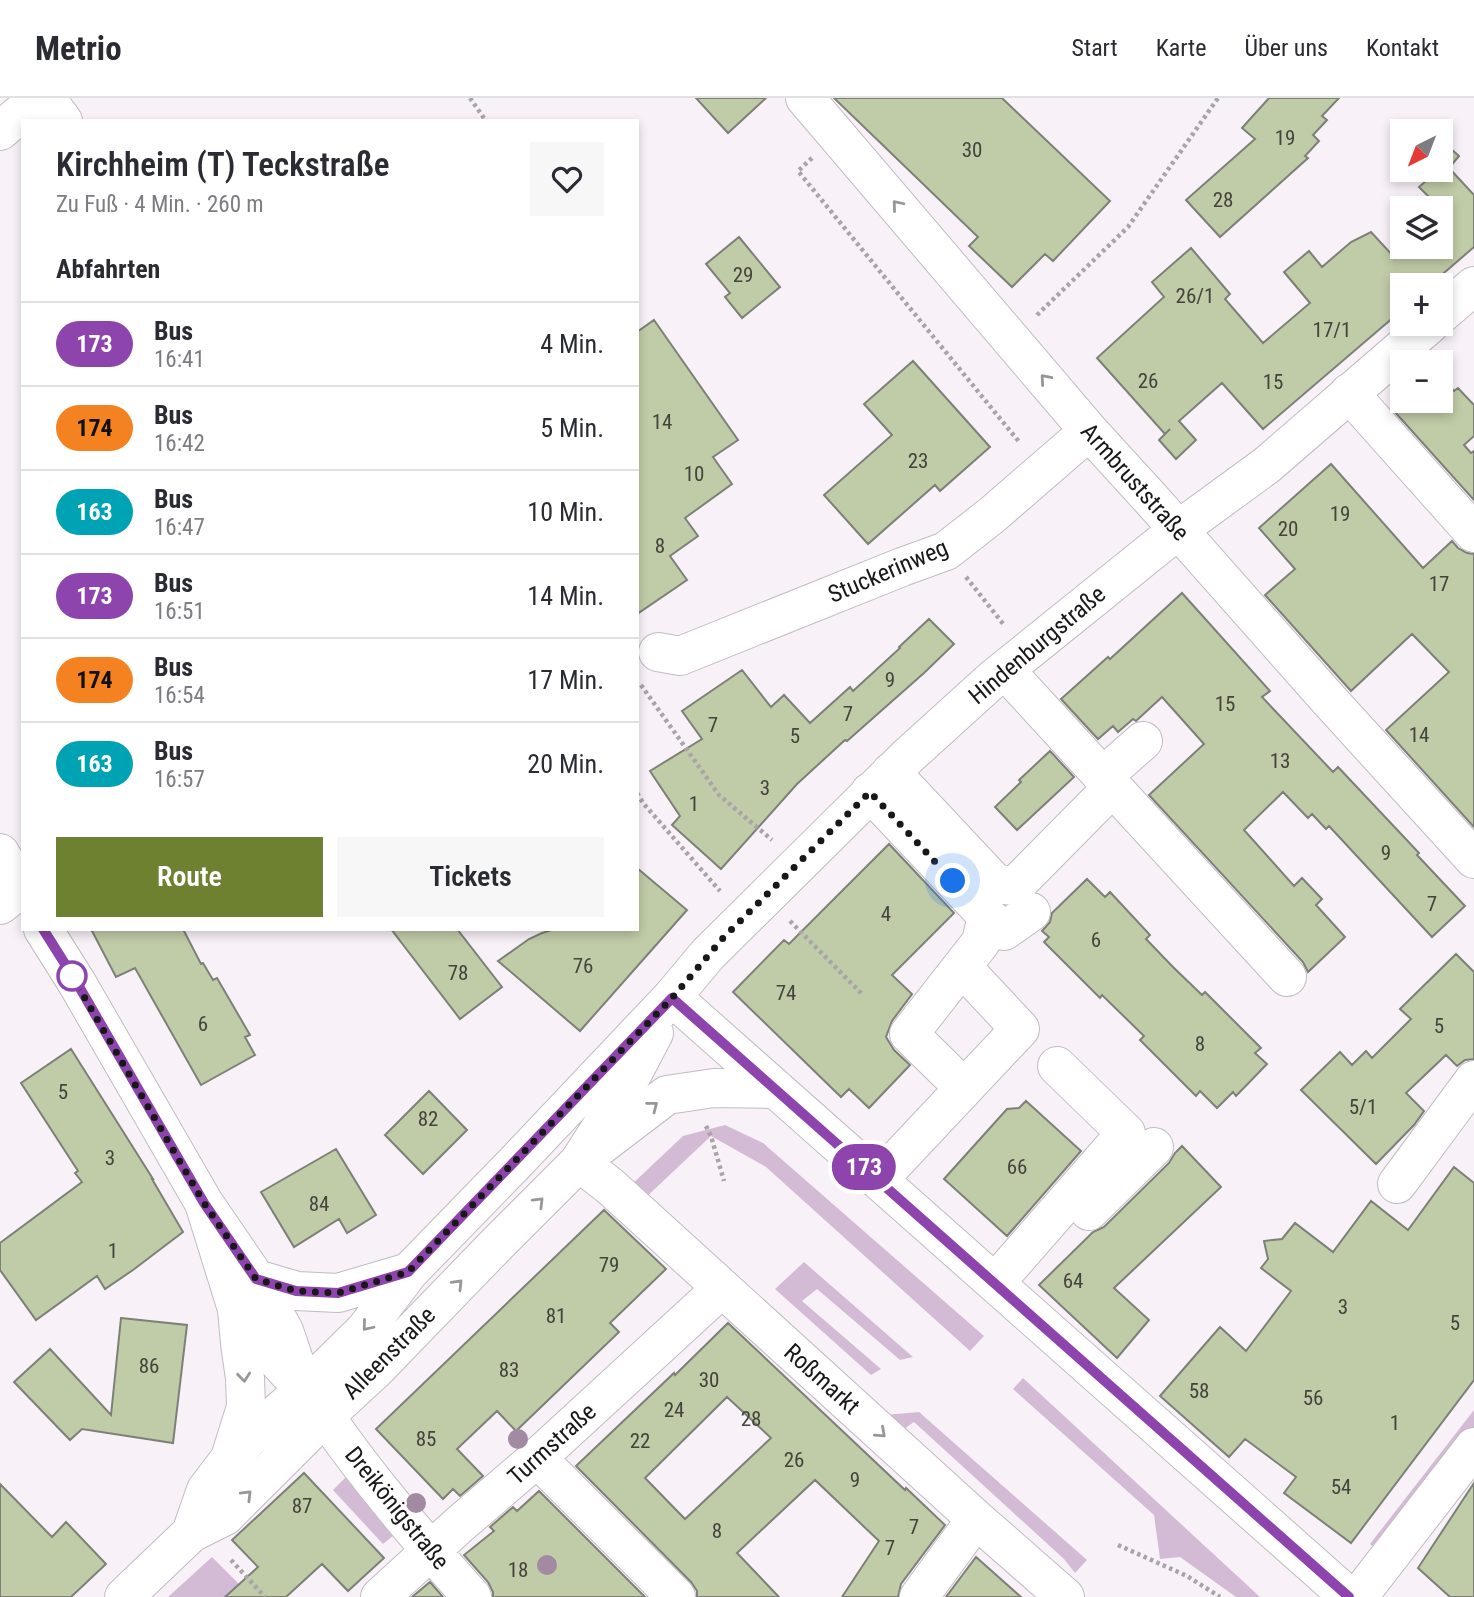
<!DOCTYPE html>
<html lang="de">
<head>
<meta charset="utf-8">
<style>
  body { margin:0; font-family:"Roboto Condensed",sans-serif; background:#f7f7f7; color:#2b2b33; height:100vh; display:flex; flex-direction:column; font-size:26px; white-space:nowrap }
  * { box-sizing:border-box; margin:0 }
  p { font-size:23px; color:#7c7c81 }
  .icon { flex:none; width:38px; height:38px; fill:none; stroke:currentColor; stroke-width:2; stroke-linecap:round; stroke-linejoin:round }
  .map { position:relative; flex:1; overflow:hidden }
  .drawer { position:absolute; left:21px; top:21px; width:618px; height:812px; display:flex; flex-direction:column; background:#fff; border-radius:0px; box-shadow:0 4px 10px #0003 }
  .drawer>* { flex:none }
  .badge { padding:0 14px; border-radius:23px; font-size:24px; line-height:46px }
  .needle { width:46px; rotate:222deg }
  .fabs { position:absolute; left:1390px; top:21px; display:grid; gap:14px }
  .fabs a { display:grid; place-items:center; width:63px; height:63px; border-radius:0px; background:#fff; box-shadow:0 4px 10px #0003; font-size:35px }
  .you { position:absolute; width:35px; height:35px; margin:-18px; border:5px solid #fff; border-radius:50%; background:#1a73e8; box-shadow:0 0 0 10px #1a73e833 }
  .map>.badge { position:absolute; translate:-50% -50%; box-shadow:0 0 0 4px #fff }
  h2 { padding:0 35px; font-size:26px; line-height:63px }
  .round { display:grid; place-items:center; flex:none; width:74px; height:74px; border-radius:0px; background:#f7f7f7 }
  .summary { display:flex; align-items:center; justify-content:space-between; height:119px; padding:0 35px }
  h1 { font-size:33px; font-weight:600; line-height:52px }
  .action { display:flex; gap:14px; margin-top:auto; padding:14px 35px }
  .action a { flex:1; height:80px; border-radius:0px; background:#6d8131; color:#fff; font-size:28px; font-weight:600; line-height:80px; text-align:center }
  .action a+a { background:#f7f7f7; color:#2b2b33 }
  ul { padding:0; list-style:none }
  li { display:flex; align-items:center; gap:21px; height:84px; padding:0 35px; border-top:2px solid #e1e1e2 }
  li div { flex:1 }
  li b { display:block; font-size:26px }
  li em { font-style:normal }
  li .badge { min-width:77px; font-weight:700; text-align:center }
  header { display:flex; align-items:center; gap:42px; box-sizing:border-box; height:98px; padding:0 35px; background:#fff; border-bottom:2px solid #e1e1e2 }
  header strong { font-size:33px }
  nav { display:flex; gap:38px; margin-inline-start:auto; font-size:24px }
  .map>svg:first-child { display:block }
  .grass { fill:#d4bbd5 }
  .building { fill:#c0cba7; stroke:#7d8078; stroke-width:2; fill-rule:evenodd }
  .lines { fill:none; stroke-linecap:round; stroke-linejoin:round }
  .minor-casing { stroke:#c2bcc2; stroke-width:40 }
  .major-casing { stroke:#c2bcc2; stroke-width:40 }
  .path { stroke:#a9a4a9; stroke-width:4.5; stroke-dasharray:3.5 3.5; stroke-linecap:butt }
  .minor { stroke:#fff; stroke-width:38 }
  .major { stroke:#fff; stroke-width:38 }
  .tree { fill:#a18aa2 }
  .oneway { stroke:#989798 }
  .line-casing { stroke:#fff; stroke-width:16 }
  .line { stroke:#8e44ad; stroke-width:10 }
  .walk { stroke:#191719; stroke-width:7; stroke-dasharray:0 12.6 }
  .stop-dot { fill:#fff; stroke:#8e44ad; stroke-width:3.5 }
  .labels { text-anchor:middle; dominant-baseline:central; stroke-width:5; stroke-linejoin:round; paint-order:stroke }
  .number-label { font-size:21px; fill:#43443c }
  .street-label { font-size:24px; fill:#191719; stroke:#fff }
</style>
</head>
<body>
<header>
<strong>Metrio</strong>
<nav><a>Start</a><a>Karte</a><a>Über uns</a><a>Kontakt</a></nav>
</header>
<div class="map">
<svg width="1474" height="1499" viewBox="0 0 1474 1499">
  <rect width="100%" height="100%" fill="#f8f1f8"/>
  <path class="grass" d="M725,1027l38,18 221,193 -14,15 -204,-184 -55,-31 -69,65 -13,-14 54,-51z
    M804,1164l109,95 -13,3 -83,-71 -15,12 79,68 -10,6 -96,-86z
    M1023,1280l237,219h-24l-56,-40 -20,2 -6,-44 -141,-126z
    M1474,1312v23l-91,122 -13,-11z
    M919,1314l168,148 -12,13 -11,-14 -150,-137 -13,9 -16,-16z
    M351,1374l48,59 -16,13 -50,-54z
    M212,1459l31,31 -10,9h-65z"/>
  <path class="building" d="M696,0h70l-38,35z
    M834,0h168l108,103 -57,60 -8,-7 -33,33 -43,-41 9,-9z
    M1269,0h70l-17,18 5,4 -14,15 6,6 -14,15 3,2 -88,79 -34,-37 69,-61 -13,-11z
    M1440,41l19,17 -10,12 25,27v52l-44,38h-28v25l-139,119 -41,-46 -43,38 17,19 -20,19 -17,-19 11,-11 -5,5 -68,-76 67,-61 -12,-15 39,-34 39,46 -5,5 38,44 47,-40 -26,-31 25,-21 13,16 29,-25 20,-10 24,26 13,-11h32v-39l-21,-21 15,-13 -4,-4h10z
    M739,139l41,50 -38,31 -17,-21 5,-4 -24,-29z
    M654,222l84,120 -25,17 19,27 -47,34 13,18 -28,20 17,24 -50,34v-282z
    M913,263l77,86 -50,44 -5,-6 -67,59 -44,-49 68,-60 -28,-31z
    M1440,279l14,14 4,-3 16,17v31l-10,9 7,8 3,-2v49l-80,-89 11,-10h35z
    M1331,366l92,104 29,-27 6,7 9,5 7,1v273l-88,-97 63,-58 -37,-38 -61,57 -86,-96 30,-26 -36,-41z
    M1182,495l88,98 -8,6 71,75 5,-5 81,86 -2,2 48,51 -33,31 -103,-111 -3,3 -14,-15 -4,4 -25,-26 -39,38 50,56 8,-8 20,21 -6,6 29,32 -37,35 -5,-10 -154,-167 55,-51 -42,-47 -26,24 -3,-2 -15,13 -5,-6 -15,13 -37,-40 47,-42 2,2z
    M929,521l25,25 -30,29 -77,68 -2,-1 -48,44 -76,85 -49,-44 8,-9 -30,-45 52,-32 -20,-28 60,-41 29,37 13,-12 26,28 40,-36 3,4 47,-43 -1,-1z
    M1050,653l24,26 -57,53 -22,-23 26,-25 -2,-2z
    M889,746l65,69 -62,62 20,19 -20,27 -6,16 8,13 16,15 -41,43 -20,-19 -8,8 -108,-105 51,-52 5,4z
    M637,770l50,42 -107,121 -82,-70 31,-22 13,-6 13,-4h82z
    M1087,781l18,18 5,-5 40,43 -4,4 27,28 29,28 3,-3 56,56 -6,5 12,11 -31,32 -3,-4 -16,16 -17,-17 -4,5 -56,-56 4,-4 -42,-41 -2,3 -56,-56 5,-5 -7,-6 8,-9 2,-9z
    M91,831h92l18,35 2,-1 10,17 4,-2 33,57 -5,2 10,18 -54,30 -66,-117 -19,9z
    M391,831h66l45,58 -42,32z
    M1456,856l18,18v87l-9,1 -8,6 -11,-11 -40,38 18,18 -10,14 -38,39 -75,-74 39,-38 12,13 14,-14 6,7 39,-39 -11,-10z
    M71,951l82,130h-1l31,53 -50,38 -28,19 -8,-13 -61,44 -36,-50v-27l82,-61 -7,-9 3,-2 -57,-88z
    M429,993l38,39 -44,44 -38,-39z
    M1026,1003l55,50 -74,85 -63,-57 63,-70 12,-1z
    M1182,1048l39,41 -107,101 35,32 -32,38 -78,-73 54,-53 11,-5 65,-64 6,-10z
    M336,1051l40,66 -29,18 -8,-14 -45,28 -33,-55z
    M1454,1069l20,16v197l-123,163 -67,-50 12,-16 -51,-38 -16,18 -69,-61 60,-69 26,24 45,-60 -30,-23 7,-9 -4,-18 18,-2 13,-16 38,29 38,-51 37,29z
    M604,1112l62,59 -56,54 9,9 -103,99 -19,-20 -40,38 26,27 -23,20 -7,-7 -10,10 -67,-70z
    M121,1220l66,7 -14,118 -91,-14 -12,11 -56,-58 36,-33 61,66z
    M728,1225l177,167 1,-2 39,37 -44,59 -3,13h-56l37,-56 -64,-61 -78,73 42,44h-82v-6l-6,-9 -115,-116 98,-93 1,2zM727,1299l44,41 -86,81 -40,-41z
    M304,1375l80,85 -36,33 -26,-27 -36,33h-61l33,-30 -26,-27z
    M1474,1385v114h-24l-32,-29z
    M0,1386l52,53 14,-15 40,42 -35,33h-71z
    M539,1393l106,106h-152v-5l-5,-10 -24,-27 30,-24 -4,-4 23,-20 4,4z
    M976,1459l45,40h-75z
    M430,1484l13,15h-31z"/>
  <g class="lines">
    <defs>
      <path id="minor" d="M46,0l17,23
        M805,0l284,333 63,69 177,200 145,159
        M0,33l39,-33
        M1349,295l125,140
        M658,554l22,4 222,-89 44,-16 46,-36 97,-84
        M1005,572l282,307
        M891,674l105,112 19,2 83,-84
        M1102,679l41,-36
        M870,694l117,124 -6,26 -72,92 55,54
        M0,807l23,-18
        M987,818l17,15 27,-19
        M672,899l677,600
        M776,991l-62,-1 -47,7 -88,67 32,25 365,332 89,78
        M878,1082l142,-151 -58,-62
        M1397,1086l77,-104
        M1086,1109l3,4 65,-64
        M995,1185l131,-150 -69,-67
        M231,1357l15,-48 -1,-29 -5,-34 -3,-35
        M537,1360l139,139
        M191,1435l15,-43 25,-33 18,-19 55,-48
        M124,1499l67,-64 34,-17 100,-100c44,64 95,123 147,181
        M380,1499l80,-73 77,-66 185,-170
        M919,1499l57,-78
        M1358,1499l116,-150"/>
      <path id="major" d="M1440,217l34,-29
        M0,755l23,40
        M43,831l34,54 127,220 52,76 28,52 15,44
        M204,1105l33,106 21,30 46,51 21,26 50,-46 124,-128 80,-80 43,-68 32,-61
        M256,1181l41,12 41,2 71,-21
        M304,1292l61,-60 44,-58 106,-109 157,-166 36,-43 200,-198 85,-77 185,-149 89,-65 163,-141"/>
    </defs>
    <use href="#minor" class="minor-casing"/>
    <use href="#major" class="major-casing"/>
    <path class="path" d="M470,0l16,23
      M812,60l-14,13 222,272
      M1037,217l91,-88 90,-129
      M966,479l38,48
      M641,587l78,110 53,45
      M637,695l6,10 77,88
      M790,823l73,74
      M706,1028l5,10 13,45
      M1118,1447l69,31 33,21
      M231,1462l34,37"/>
    <use href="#minor" class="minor"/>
    <use href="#major" class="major"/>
  </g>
  <g class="tree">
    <circle cx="518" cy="1341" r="10"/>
    <circle cx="416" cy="1405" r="10"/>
    <circle cx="547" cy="1467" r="10"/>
  </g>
  <defs><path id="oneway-chevron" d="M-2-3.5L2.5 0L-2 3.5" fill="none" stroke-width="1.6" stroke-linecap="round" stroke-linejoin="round" transform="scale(1.75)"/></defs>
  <g class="oneway">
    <use href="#oneway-chevron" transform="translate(897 107) rotate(-130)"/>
    <use href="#oneway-chevron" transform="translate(1045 281) rotate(-131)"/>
    <use href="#oneway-chevron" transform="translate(653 1008) rotate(-38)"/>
    <use href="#oneway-chevron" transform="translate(539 1104) rotate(-45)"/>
    <use href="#oneway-chevron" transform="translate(458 1186) rotate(-46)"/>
    <use href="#oneway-chevron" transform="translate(367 1228) rotate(130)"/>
    <use href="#oneway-chevron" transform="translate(244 1279) rotate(84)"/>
    <use href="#oneway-chevron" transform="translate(881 1335) rotate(42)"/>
    <use href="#oneway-chevron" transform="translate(247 1397) rotate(-45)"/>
  </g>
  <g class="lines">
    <defs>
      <path id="line" d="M43,831l34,54 127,220 52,76 40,12 42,2 70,-21 264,-274 677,599"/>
    </defs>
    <use href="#line" class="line-casing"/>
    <use href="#line" class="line"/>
    <path class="walk" d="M72,878l132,227 52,76 40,12 42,2 70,-21 264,-274 52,-61 146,-145 83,89"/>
  </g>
  <circle class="stop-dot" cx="72" cy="878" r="14"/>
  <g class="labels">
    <g class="number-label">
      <text x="1285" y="40">19</text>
      <text x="972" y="52">30</text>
      <text x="1223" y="102">28</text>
      <text x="743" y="177">29</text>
      <text x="1195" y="198">26/1</text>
      <text x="1332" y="232">17/1</text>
      <text x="1148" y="283">26</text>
      <text x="1273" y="284">15</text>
      <text x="662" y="324">14</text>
      <text x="918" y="363">23</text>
      <text x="694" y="376">10</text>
      <text x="1340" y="416">19</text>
      <text x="1288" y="431">20</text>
      <text x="660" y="448">8</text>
      <text x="1439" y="486">17</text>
      <text x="890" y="582">9</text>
      <text x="1225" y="606">15</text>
      <text x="848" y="616">7</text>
      <text x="713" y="627">7</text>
      <text x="1419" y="637">14</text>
      <text x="795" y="638">5</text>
      <text x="1280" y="663">13</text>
      <text x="765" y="690">3</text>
      <text x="694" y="706">1</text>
      <text x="1386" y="755">9</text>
      <text x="1432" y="806">7</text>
      <text x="886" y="816">4</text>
      <text x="1096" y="842">6</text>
      <text x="583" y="868">76</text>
      <text x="458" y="875">78</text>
      <text x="786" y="895">74</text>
      <text x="203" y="926">6</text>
      <text x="1439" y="928">5</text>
      <text x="1200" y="946">8</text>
      <text x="63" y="994">5</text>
      <text x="1363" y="1009">5/1</text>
      <text x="428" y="1021">82</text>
      <text x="110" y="1060">3</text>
      <text x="1017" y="1069">66</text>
      <text x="319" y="1106">84</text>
      <text x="113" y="1153">1</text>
      <text x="609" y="1167">79</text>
      <text x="1073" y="1183">64</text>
      <text x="1343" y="1209">3</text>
      <text x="556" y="1218">81</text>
      <text x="1455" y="1225">5</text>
      <text x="149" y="1268">86</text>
      <text x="509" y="1272">83</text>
      <text x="709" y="1282">30</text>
      <text x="1199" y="1293">58</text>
      <text x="1313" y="1300">56</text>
      <text x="674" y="1312">24</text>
      <text x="751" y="1321">28</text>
      <text x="1395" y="1325">1</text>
      <text x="426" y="1341">85</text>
      <text x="640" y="1343">22</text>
      <text x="794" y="1362">26</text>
      <text x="855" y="1382">9</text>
      <text x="1341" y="1389">54</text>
      <text x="302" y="1408">87</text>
      <text x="914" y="1429">7</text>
      <text x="717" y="1433">8</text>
      <text x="890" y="1450">7</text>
      <text x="518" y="1472">18</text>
    </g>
    <g class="street-label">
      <text transform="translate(1135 384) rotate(48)">Armbruststraße</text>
      <text transform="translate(888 473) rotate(-23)">Stuckerinweg</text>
      <text transform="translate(1037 547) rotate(-40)">Hindenburgstraße</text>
      <text transform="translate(389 1255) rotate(-45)">Alleenstraße</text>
      <text transform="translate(822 1281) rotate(42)">Roßmarkt</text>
      <text transform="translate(552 1346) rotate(-42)">Turmstraße</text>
      <text transform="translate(397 1410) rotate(51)">Dreikönigstraße</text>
    </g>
  </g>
</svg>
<div class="fabs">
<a><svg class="needle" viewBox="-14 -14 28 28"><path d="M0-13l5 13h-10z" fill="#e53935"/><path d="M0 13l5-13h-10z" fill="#7c7c81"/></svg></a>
<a><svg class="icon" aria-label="layers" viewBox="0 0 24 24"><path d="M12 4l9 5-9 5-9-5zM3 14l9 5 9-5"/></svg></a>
<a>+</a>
<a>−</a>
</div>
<div class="you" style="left:953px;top:783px"></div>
<b class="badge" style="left:864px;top:1069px;background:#8e44ad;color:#fff">173</b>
<section class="drawer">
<div class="summary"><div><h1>Kirchheim (T) Teckstraße</h1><p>Zu Fuß · 4 Min. · 260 m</p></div><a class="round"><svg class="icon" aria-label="heart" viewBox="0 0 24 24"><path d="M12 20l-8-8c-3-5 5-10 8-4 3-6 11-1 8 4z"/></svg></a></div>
<h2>Abfahrten</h2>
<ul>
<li><span class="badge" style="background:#8e44ad;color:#fff">173</span><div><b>Bus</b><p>16:41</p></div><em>4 Min.</em></li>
<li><span class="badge" style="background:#f58220;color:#111">174</span><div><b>Bus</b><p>16:42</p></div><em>5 Min.</em></li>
<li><span class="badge" style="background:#00a3b4;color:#fff">163</span><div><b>Bus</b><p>16:47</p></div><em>10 Min.</em></li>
<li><span class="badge" style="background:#8e44ad;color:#fff">173</span><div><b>Bus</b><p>16:51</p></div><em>14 Min.</em></li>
<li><span class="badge" style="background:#f58220;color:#111">174</span><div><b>Bus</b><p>16:54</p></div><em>17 Min.</em></li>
<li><span class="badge" style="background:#00a3b4;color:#fff">163</span><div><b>Bus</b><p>16:57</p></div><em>20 Min.</em></li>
</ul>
<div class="action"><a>Route</a><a>Tickets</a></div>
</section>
</div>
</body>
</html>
